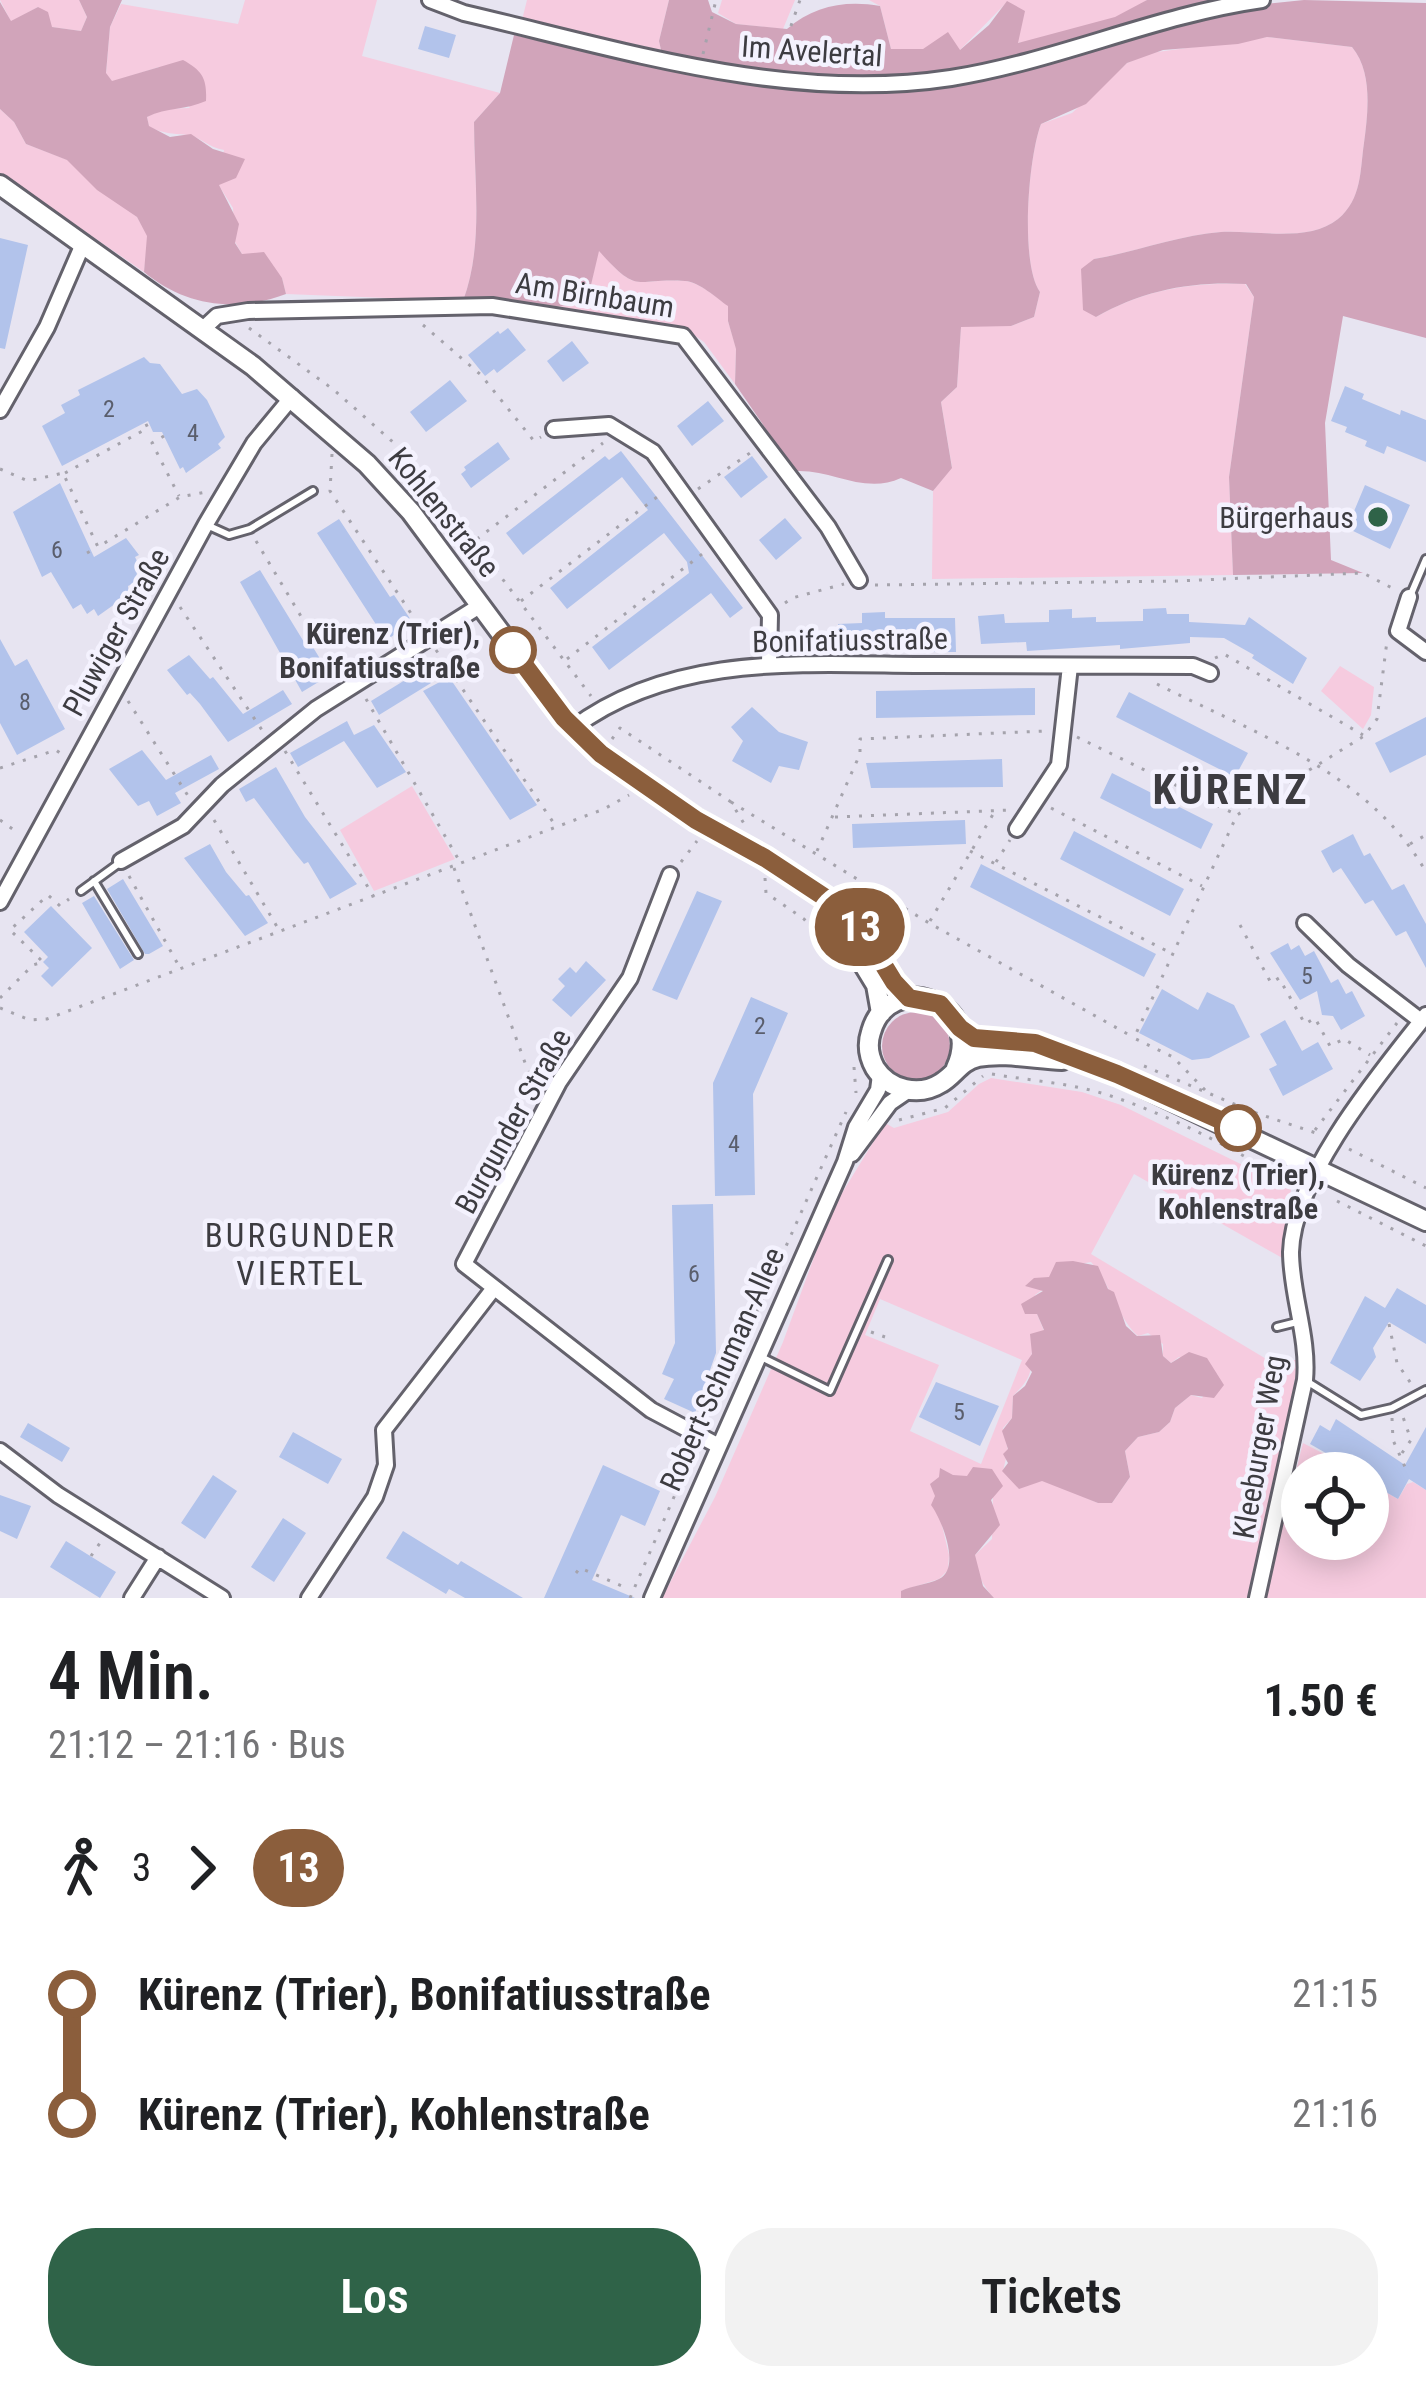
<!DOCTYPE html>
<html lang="de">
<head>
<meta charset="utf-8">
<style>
  body { margin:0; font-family:"Roboto Condensed",sans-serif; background:#f2f2f2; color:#202124; height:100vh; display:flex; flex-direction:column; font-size:45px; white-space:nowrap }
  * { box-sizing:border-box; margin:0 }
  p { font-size:39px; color:#757577 }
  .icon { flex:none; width:66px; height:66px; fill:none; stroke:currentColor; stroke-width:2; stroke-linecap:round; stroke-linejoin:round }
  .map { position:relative; height:1598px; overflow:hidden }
  .details { display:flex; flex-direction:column; background:#fff; flex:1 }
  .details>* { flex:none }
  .badge { padding:0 24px; border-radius:39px; font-size:42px; line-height:78px }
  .buttons { position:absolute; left:1281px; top:1452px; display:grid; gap:24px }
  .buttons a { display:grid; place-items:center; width:108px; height:108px; border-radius:50%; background:#fff; box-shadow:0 6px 30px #0003; font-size:60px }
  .map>.badge { position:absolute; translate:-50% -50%; box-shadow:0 0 0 6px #fff }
  .legs { display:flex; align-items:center; gap:18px; height:132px; padding:0 48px; font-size:39px }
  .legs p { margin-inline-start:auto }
  .headline { display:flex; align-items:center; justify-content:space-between; height:204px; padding:0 48px }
  h1 { font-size:66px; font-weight:600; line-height:90px }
  .cta { display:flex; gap:24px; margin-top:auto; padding:24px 48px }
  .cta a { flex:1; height:138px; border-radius:48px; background:#2f6348; color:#fff; font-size:48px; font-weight:600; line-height:138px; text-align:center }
  .cta a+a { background:#f2f2f2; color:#202124 }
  ul { padding:0 48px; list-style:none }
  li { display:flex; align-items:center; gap:42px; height:120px; font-size:45px }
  li i { display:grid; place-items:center; width:18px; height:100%; margin:0 15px; background:currentColor }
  li i::after { content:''; width:30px; height:30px; margin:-15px; border:9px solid; border-radius:50%; background:#fff }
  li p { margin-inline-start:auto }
  li:first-child i { background:linear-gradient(#0000 50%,currentColor 0) }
  li:last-child i { background:linear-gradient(currentColor 50%,#0000 0) }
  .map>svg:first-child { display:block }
  .green { fill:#f6cbdf; fill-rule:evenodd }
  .forest { fill:#d1a4ba }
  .building { fill:#b2c3eb }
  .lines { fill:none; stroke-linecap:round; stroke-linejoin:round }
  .service-casing { stroke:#64626c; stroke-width:12 }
  .minor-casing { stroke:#64626c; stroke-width:20 }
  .secondary-casing { stroke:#64626c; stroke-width:24 }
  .path { stroke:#a5a3ac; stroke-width:3; stroke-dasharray:3 9; stroke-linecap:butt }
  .service { stroke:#fff; stroke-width:6 }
  .minor { stroke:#fff; stroke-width:14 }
  .secondary { stroke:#fff; stroke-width:18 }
  .line-1-casing { stroke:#fff; stroke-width:27 }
  .line-1 { stroke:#8b5e3c; stroke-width:18 }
  .poi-dot { fill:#2f6348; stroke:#f4f2fe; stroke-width:4.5 }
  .stop-1-dot { fill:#fff; stroke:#8b5e3c; stroke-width:6 }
  .labels { text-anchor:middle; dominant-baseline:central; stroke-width:9; stroke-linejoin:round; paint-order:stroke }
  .number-label { font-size:24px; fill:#5a5e6c }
  .street-label { font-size:30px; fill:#3d3c41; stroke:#f4f2fe }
  .poi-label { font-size:30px; fill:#3d3c41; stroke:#f4f2fe; text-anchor:end }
  .stop-label { font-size:30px; font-weight:bold; fill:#3d3c41; stroke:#f4f2fe; text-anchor:end }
  .neighbourhood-label { font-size:33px; letter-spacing:3px; fill:#3d3c41; stroke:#f4f2fe }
  .district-label { font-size:42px; font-weight:bold; letter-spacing:3px; fill:#3d3c41; stroke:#f4f2fe }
</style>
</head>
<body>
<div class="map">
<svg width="1426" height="1598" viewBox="0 0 1426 1598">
  <rect width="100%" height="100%" fill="#e7e4f1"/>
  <path class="green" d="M0,0h79l8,17 -6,14 -30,-4 -13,-20 -27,15z
    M245,0h132l-15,56 138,37 -26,29c0,59 10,123 -11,179l-177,-7 -4,-16 -40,-24 -7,-12 -2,-34 -15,-24 6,-34c-15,-2 -24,-14 -37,-15 -16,-2 -22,-1 -38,-8l-2,-10 16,-8 27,-1 -31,-41 -47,15 -6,-8 4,-47 11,-23 117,20z
    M527,0h142l-10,41 2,9 -139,-30z
    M722,0h73l-12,29 -47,-5 -18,-11z
    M869,0h278c-32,26 -90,38 -130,43l-10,-41 -47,48 -69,-1 -11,-43z
    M1267,37l85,10c21,25 16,66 12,96 -4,28 -2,56 -26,76 -29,24 -83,11 -117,13 -42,3 -85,20 -127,27l2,58c47,-27 95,-35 149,-33l9,13 -25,180 4,98 -301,4 1,-88 19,-24 -11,-65 16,-15 4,-61h50l23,-9 6,-25c-20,-28 -12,-134 1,-168l31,-11 55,-50 23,-10z
    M0,109l14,13 12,22 42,16 69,57 11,19 -4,36 -144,-99z
    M598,249c41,48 35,28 87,32 14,1 31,16 43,24v16l8,27 -1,36 -31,-42 -13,-9 -135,-26 23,-4 12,-18z
    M1340,666l34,21 -3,28 -8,14 -42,-38z
    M412,786l43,73 -81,32 -34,-61z
    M991,1078l91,14 39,13 170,84 -7,70 -150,-85 -43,80 177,106h30c-12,80 -35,158 -47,238h-257c-10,-10 -20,-29 -19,-43l17,-16 1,-44c-20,-15 -29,-22 -54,-18l-4,19 14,59 -1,15 -9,9 -38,12v7h-239l53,-101 68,-155 48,-131 54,-88 9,5 54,-16 31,-28zM1091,1262c20,22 26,55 47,74l10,-3 15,11v12l8,7 8,-6 39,18 -16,23 -11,-3 -16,13 -5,14 -11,10 -21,5 -13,14 5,26 -18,26h-14l-43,-19 -52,-13 5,-21 -5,-22 9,-10 1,-22c23,-23 16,-24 20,-54l11,-11 -7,-17 -2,-19 44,-31zM880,1299l142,61 -41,104 -71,-33 29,-66 -74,-30z
    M1303,1443l58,30h-59v66h66v-57l30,17 9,-15 6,-2 13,8v108h-162z"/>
  <path class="forest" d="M79,0h43l-12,27 -4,46 6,8 71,-21c20,11 24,19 23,41 -20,9 -39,6 -59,16l2,9 21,11 21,-3 22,15 32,10 -9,19 -17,7 20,39 -4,19 7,11 22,-2 18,26 4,16c-51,19 -101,12 -142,-22l3,-36 -10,-19 -40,-27 -30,-30 -41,-16 -12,-22 -14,-13v-107l11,19 27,-14 10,5 4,15 29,4 6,-14z
    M669,0h39l4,12 24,12 51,5c27,-23 58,-29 93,-23l11,43h32l25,-17 12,18 29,-25 18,-24 18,10 -7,32 97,-26 32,-17h97l1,6 59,-6 122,3v335l-83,-22 -18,107 6,137 32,13 -130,2 -4,-98 25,-180 -8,-13c-54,-3 -103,6 -150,33l-13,-7 -2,-41 13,-10c42,-7 85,-24 127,-27 34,-2 88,11 117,-13 24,-20 22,-49 26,-76 4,-30 9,-71 -12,-96l-85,-10 -29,7 -75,6 -36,13 -41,41 -45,20c-13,34 -21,140 -1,168l-6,25 -23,9 -50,1 -4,60 -16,15 11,66 -19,23 -32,-13c-37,17 -68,-9 -106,-7l-60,-87 1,-35 -8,-28v-15c-12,-8 -28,-24 -43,-25 -51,-4 -45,16 -86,-30l-8,34 -12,18 -23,4 -93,-6c21,-56 11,-120 11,-179l26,-29 14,-58 151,33 -6,-27z
    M882 1046a34 34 0 1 1 68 0a34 34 0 1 1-68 0Z
    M1073,1261l25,5 10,23 6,3 12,34 11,10 23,-1 3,21 8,7 18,-11 18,6 17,27 -10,13 -23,-3 -16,13 -5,14 -11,10 -21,5 -13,14 5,26 -18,26h-14l-56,-22 -23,8 -17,-18 6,-8 -5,-9 5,-5 -6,-18 10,-13 1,-22 12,-10 7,-14 -7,-8 7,-10 -2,-20 14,-4 -7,-16h-12l-4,-10 22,-13 -18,-5 9,-8 15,-1 7,-15z
    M973,1467l19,2 11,17 -12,14 9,25 -25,30 8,31 11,12h-93v-7c12,-6 26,-6 38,-12 23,-11 2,-61 -8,-74l4,-9 -5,-12 9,-7 1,-9 13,7 14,1z"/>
  <path class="building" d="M425,26l31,9 -7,23 -31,-9z
    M0,238l28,7 -23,104 -5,-1z
    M508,328l18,22 -29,23 -3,-4 -9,7 -17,-21 30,-24 2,3z
    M572,341l17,22 -26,19 -16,-21z
    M144,357l6,6 10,1 22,30 15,-5 10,11 18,37 -7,7 3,4 -35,25 -3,-6 -3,2 -18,-37h-9l-5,-11 -86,45 -20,-40 23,-13 -4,-8 19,-10 -2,-5z
    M450,380l17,21 -41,31 -16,-20z
    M1345,386l19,8 -2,5 38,16 1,-5 25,10v42l-39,-16 -3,8 -19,-8 2,-5 -22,-9 2,-5 -16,-6z
    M708,401l16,20 -32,25 -15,-20z
    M498,442l12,17 -39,29 -10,-14 5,-4 -2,-3z
    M621,451l122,157 -13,10 -19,-25 -102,77 -17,-23 97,-74 -2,-11 -23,-29 -97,76 -17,-21 98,-78 -26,-33 -99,78 -17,-22 99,-77 4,4z
    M752,456l16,21 -27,21 -17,-21z
    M60,483l34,74 32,-19 13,17 -4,2 6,12 -4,2 -1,11 -8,4 1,8 -31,22 -4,-7 -7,5 -6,-10 -8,5 -22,-37 -9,5 -29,-65z
    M1365,485l45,20 -20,44 -43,-21z
    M785,518l17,20 -26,22 -17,-20z
    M339,519l51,78 4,-2 19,28 -27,17 -69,-107z
    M260,570l47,77 4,-3 19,31 -28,17 -62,-110z
    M1166,608l1,6h22v8l56,3 4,-8 58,41 -14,26 -41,-26 2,-3 -30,-17 -34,-1v6l-70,6v-4l-93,6 -1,-9 -45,2 -3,-28 26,-2 1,9 44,-1v-12l23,-1v9l24,-1v5l47,-1v-12z
    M885,612v6h70l1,34h-23v-6l-94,7 -1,-29 24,-1v-10z
    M0,639l15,27 12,-7 38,70 -48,26 -17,-32z
    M189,655l21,24 3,-2 30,37 40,-24 9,14 -64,38 -28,-38 -10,-11 -3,2 -20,-25z
    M423,669l8,14 -52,32 -8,-14z
    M449,677l88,128 -27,15 -87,-129z
    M1035,688v27l-159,3v-27z
    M1129,692l119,61 -13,24 -119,-60z
    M752,707l27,25 29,10 -9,28 -20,-4 -8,17 -39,-22 11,-20 -12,-14z
    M1426,717v38l-36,18 -15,-30z
    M347,721l7,14 20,-10 32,47 -29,16 -33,-47 -46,26 -8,-14z
    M142,750l24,30 45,-25 8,14 -44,24 6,10 -24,13 -8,-15 -11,5 -29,-37z
    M1002,759l1,28 -132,1 -5,-25z
    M276,767l29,50 52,67 -27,15 -22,-37 -4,2 -9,-11 -41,-55 -8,4 -7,-13z
    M1112,773l101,51 -12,25 -101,-51z
    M965,820l1,24 -113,4 -1,-24z
    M1074,831l110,58 -14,27 -110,-57z
    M1353,834l11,22 6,-3 22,37 12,-6 22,40v44l-20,-37 -10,5 -23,-36 -8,4 -24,-36 -8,5 -12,-22z
    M210,844l16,28 20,24 3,-1 19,28 -23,13 -61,-78z
    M981,864l175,90 -12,23 -174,-90z
    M123,879l40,67 -14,8h-4l-38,-65z
    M697,891l25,10 -45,99 -25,-10z
    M94,896l40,64 -14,9 -38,-66z
    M51,906l41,42 -40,39 -11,-11 8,-8 -6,-6 5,-5 -24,-25z
    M1288,943l3,7 8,-5 6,11 9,-5 17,32 7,-4 8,15 6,-3 13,25 -24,14 -8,-14 -11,-1 -5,-24 -17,9 -30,-47z
    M586,961l20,19 -35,37 -19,-17 13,-14 -7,-7 12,-12 6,6z
    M1162,989l36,21 9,-18 27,13 16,32 -41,21 -17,2 -53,-27z
    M751,997l37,16 -35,81 2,101 -40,1 -2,-113z
    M1285,1020l17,31 16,-9 15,27 -50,27 -14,-27 8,-4 -17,-31z
    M713,1204l3,149 -21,60 -31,-14 10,-20 -12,-5 13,-31 -3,-138z
    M1397,1288l29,17v39l-37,-22 -16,26 3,9 -16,24 -30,-18 35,-67 20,12z
    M936,1382l63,24 -19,40 -61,-29z
    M1336,1419l69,46 21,-38v63l-17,-11 -11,20 -30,-17v-9h-7l-51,-29 10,-19 10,6z
    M28,1423l42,25 -8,14 -42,-25z
    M293,1432l49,27 -14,25 -49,-27z
    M603,1465l57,26 -15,35 -24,-11 -29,65 43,18h-91z
    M213,1475l24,16 -32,48 -24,-16z
    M0,1495l31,11 -14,33 -17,-8z
    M283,1518l23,15 -32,49 -23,-15z
    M403,1531l55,34 3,-4 62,37h-58l-16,-9 -3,5 -60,-36z
    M66,1541l50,31 -16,26 -50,-31z"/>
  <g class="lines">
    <defs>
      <path id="service" d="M209,526l20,9 21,-6 63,-38
        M1411,594l15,-35
        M94,881l44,73
        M81,891l37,-27
        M1277,1327l20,-5
        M763,1358l67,33 58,-131
        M1308,1382l53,33 31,-7 34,-18"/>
      <path id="minor" d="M430,0l34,13c159,37 323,90 487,65 106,-17 205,-63 311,-78
        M203,329l14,-13 31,-5 244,-5 191,30 145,191 31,53
        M0,410l47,-83 36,-83
        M554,429l55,-4 44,27 117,163 -1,48
        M1409,597l-11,34 28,21
        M573,728c104,-78 240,-63 363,-63 86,0 172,1 257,1l17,7
        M1017,829l42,-64 11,-99
        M121,861l62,-35 39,-41 94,-76 165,-104
        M670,875l-40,103 -71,104 -95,182 187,146 66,35
        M0,902l206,-378 48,-81 38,-46
        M1305,923l43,42 73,56
        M852,1154l38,-51 19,-13
        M0,1451l58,44 164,103
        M132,1598l26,-41
        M309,1598l66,-101 11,-32 -2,-35 110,-142
        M652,1598l193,-436 11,-35 22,-37 2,-15
        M1257,1598l48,-218c4,-43 -14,-85 -14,-128 2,-75 89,-179 135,-237"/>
      <path id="secondary" d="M0,185l253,181 114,98 44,48 153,206 37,36 95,65 69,39 79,52c27,26 37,64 65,88
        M828,906l48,79 5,28
        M960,1028l18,11 57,5 81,30 310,147
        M956,1068c30,-67 -67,-100 -85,-36 -4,12 -2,25 4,36 14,22 44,29 66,15 14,-8 19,-22 37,-26 26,-5 58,2 84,3"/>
    </defs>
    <use href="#service" class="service-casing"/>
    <use href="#minor" class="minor-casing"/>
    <use href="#secondary" class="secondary-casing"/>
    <path class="path" d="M703,54l13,-54
      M779,60l21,-60
      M423,325l58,50 53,66 7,-4
      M249,328l85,62 77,68 180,238
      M164,436l-12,7 27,53
      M332,454l-2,37 90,136
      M0,469l28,12 35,-8 35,74 82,-50 26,-5
      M65,473l83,-45 -4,-8
      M698,489l52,-36
      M477,539l126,-96
      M256,541l49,82 37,51
      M87,553l9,-5
      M875,585l301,-4 187,-8 33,17
      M521,601l140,-107
      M785,603l7,-5 52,-14
      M180,607l84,126
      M436,650l119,175
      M1215,658l9,-4 139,81
      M567,659l139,-108
      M1157,684c97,49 213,89 269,188
      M366,699l94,163
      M128,701l62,98
      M1077,737l158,77
      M612,739l8,-11 111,74 15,25
      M285,751l89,146
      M0,768l56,-18 4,3
      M731,802l198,121 204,114
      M1051,808l151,78
      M835,817l177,-7
      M0,820l18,13
      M214,820l65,110
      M1410,844l16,-9
      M817,851l43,-97v-15l185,-8
      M970,851l201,102
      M681,862l16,-21
      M996,862l14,-22
      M454,868l81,222
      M129,876l51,92
      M765,878l1,15 38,26 35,42
      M930,921l65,-110
      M1240,925l31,58 8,-5 26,46 10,-6 15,28 14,-7 26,16
      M0,998l33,-33 10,-3 -33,-32 38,-35 12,11 9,-7
      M0,1008l30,12 17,-1 557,-210 25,-14
      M1144,1066l109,46 66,22
      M854,1067l2,26
      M992,1074c40,7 80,9 119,22 60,20 124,53 177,86
      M1205,1090l-32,-33 -39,-19 103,-223 127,-79 13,-17 10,-78
      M899,1120l46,-12 38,-32
      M1315,1130l82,-107
      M1349,1149l77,39
      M1337,1201l89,45
      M1389,1324l8,39 15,22
      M871,1332l14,5
      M1392,1418l1,22 12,27
      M708,1421l138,-309
      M1402,1453l9,-13 -8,-23
      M91,1556l11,-16
      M576,1573l4,-5 44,19
      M630,1598l64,-147"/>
    <use href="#service" class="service"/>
    <use href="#minor" class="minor"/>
    <use href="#secondary" class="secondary"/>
  </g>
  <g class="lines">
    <defs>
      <path id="line-1" d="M513,650l51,68 37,36 95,66 69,38 79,52 20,23 30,49 15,16 31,6 20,24 14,10 61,5 82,31 121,54"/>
    </defs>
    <use href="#line-1" class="line-1-casing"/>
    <use href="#line-1" class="line-1"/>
  </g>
  <circle class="poi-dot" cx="1378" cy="517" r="12"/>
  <g class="stop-1-dot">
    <circle cx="513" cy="650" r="21"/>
    <circle cx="1238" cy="1128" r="21"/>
  </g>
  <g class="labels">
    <g class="number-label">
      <text x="109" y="409">2</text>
      <text x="193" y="433">4</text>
      <text x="57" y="550">6</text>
      <text x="25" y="702">8</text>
      <text x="1307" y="976">5</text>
      <text x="760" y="1026">2</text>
      <text x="734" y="1144">4</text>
      <text x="694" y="1274">6</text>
      <text x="959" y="1412">5</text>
    </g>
    <g class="street-label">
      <text transform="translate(812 51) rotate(4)">Im Avelertal</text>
      <text transform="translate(595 295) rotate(9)">Am Birnbaum</text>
      <text transform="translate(444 512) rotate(51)">Kohlenstraße</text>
      <text transform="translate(116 632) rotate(-61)">Pluwiger Straße</text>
      <text transform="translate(850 640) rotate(-1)">Bonifatiusstraße</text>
      <text transform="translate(513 1121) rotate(-61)">Burgunder Straße</text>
      <text transform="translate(722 1369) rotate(-66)">Robert-Schuman-Allee</text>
      <text transform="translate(1259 1447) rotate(-80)">Kleeburger Weg</text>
    </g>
    <g class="poi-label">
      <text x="1354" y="517">Bürgerhaus</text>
    </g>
    <g class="stop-label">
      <text x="480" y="633">Kürenz (Trier),<tspan x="480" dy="34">Bonifatiusstraße</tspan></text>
      <text x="1238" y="1174" text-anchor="middle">Kürenz (Trier),<tspan x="1238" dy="34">Kohlenstraße</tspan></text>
    </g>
    <g class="neighbourhood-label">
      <text x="301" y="1235">BURGUNDER<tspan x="301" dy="38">VIERTEL</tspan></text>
    </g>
    <g class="district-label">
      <text x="1231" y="789">KÜRENZ</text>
    </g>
  </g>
</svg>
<div class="buttons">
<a><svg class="icon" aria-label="locate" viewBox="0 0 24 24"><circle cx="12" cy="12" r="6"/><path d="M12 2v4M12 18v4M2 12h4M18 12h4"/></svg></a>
</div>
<b class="badge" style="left:860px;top:927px;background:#8b5e3c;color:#fff">13</b>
</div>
<section class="details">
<div class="headline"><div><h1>4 Min.</h1><p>21:12 – 21:16 · Bus</p></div><b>1.50 €</b></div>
<div class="legs"><svg class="icon" aria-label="walk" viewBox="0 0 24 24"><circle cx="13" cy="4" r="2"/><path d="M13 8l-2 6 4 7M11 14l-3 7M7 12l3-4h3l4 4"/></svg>3<svg class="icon" aria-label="forward" viewBox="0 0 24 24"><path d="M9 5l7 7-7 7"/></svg><b class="badge" style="background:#8b5e3c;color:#fff">13</b></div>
<ul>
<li><i style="color:#8b5e3c"></i><b>Kürenz (Trier), Bonifatiusstraße</b><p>21:15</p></li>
<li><i style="color:#8b5e3c"></i><b>Kürenz (Trier), Kohlenstraße</b><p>21:16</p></li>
</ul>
<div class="cta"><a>Los</a><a>Tickets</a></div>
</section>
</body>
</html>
